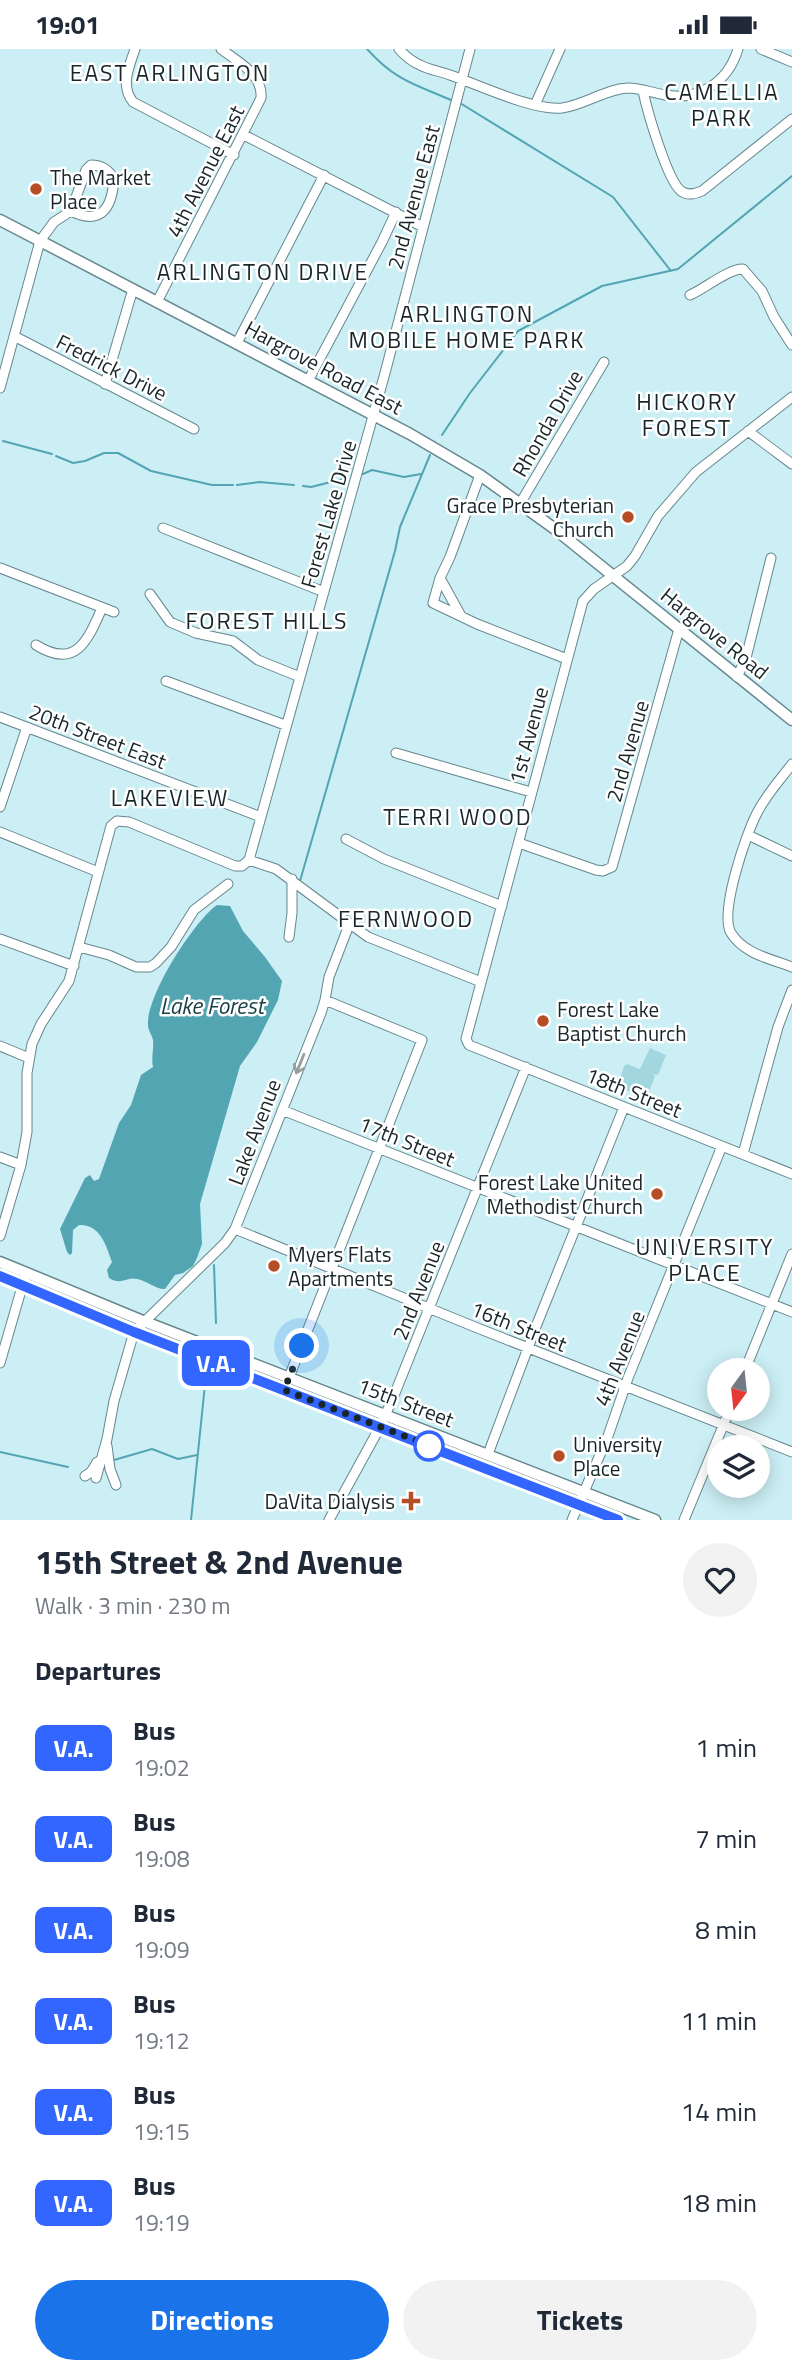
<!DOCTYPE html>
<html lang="en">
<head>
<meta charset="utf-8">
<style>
  body { margin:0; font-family:"Titillium Web",sans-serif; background:#f2f2f3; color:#1f2937; height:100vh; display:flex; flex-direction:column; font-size:26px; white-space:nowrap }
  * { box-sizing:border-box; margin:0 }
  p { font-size:23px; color:#747a83 }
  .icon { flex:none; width:38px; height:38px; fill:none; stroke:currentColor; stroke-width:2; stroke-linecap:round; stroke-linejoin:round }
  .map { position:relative; height:1471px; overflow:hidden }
  .details { display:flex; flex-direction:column; background:#fff; flex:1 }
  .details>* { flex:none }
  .badge { padding:0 14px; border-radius:10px; font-size:24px; line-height:46px }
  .needle { width:46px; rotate:195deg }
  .controls { position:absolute; left:707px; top:1309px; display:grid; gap:14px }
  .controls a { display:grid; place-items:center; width:63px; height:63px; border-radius:50%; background:#fff; box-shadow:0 4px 18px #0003; font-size:35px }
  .you { position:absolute; width:35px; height:35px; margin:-18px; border:5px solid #fff; border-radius:50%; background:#1a73e8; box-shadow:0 0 0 10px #1a73e833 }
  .map>.badge { position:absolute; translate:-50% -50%; box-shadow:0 0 0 4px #fff }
  h2 { padding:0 35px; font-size:26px; line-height:63px }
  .round { display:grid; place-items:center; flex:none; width:74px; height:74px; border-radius:37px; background:#f2f2f3 }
  .overview { display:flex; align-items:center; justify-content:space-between; height:119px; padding:0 35px }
  h1 { font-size:33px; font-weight:700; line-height:52px }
  .cta { display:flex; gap:14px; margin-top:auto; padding:14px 35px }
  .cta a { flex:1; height:80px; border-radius:42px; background:#1a73e8; color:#fff; font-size:28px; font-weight:700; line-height:80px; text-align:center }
  .cta a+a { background:#f2f2f3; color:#1f2937 }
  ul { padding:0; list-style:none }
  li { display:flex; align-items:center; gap:21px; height:91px; padding:0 35px }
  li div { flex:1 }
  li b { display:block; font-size:26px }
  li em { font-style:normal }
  li .badge { min-width:77px; font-weight:700; text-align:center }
  .status { display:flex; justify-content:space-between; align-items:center; height:49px; padding:0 35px; background:#fff; direction:ltr }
  .status svg { height:19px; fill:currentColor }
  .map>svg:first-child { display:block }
  .green { fill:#a2d7e0 }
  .water { fill:#54a5b2 }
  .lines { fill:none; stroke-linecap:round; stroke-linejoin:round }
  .stream { stroke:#54a5b2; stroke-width:2 }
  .minor-casing { stroke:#66878d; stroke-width:11 }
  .major-casing { stroke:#66878d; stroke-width:13 }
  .minor { stroke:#fff; stroke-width:9 }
  .major { stroke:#fff; stroke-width:10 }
  .oneway { stroke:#989d9f }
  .line-casing { stroke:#fff; stroke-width:16 }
  .line { stroke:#36f; stroke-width:10 }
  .walk { stroke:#192629; stroke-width:7; stroke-dasharray:0 12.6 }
  .poi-dot { fill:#b54e26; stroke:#fff; stroke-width:2.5 }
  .stop-dot { fill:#fff; stroke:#36f; stroke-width:3.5 }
  .labels { text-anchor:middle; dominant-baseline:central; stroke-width:5; stroke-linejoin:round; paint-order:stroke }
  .street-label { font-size:21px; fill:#192629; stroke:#fff }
  .poi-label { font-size:21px; fill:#192629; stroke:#fff; text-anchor:start }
  .neighbourhood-label { font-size:23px; letter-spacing:2px; fill:#192629; stroke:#fff }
  .water-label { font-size:23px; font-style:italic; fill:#173e44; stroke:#fff }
</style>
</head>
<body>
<div class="status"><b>19:01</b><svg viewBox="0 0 49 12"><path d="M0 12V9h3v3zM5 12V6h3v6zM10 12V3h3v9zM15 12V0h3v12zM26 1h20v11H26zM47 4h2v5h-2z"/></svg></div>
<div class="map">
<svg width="792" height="1471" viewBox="0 0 792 1471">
  <rect width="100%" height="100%" fill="#cbeff5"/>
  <path class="green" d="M650,999l16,7 -8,20 -5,-1 2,2 -8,21 -27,-9 -2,-3 6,-19 3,-2 13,5z"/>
  <path class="water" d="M217,856l13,1 13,25 22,26 17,24 -4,19 -21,42 -17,24 -40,138 2,40 -5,14 -4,8 -10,7 -8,2 -10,14c-11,0 -17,-8 -28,-10 -11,-3 -15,7 -28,-1l-2,-8 5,-8c-6,-17 -12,-38 -33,-37l-6,5 -1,23 -2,2 -3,-3 -7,-23 25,-51 5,-3 4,6 5,-2 20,-56 12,-18 10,-30 12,-8c-2,-10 1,-17 0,-27 -1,-5 -5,-10 -5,-15 -2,-29 46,-104 69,-120z"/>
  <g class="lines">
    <path class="stream" d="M367,0c29,32 47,35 84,51
      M460,54l153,94 58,74
      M442,386l28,-42 48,-62 84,-45 76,-17 114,-93
      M3,392l49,13
      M56,407l17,7 12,-2 19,-8h14l33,18 61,14h21
      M363,425l9,-4 32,7 17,-3
      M237,436l22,-3 35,3
      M303,437l8,1 36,-9
      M300,832l95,-330 5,-24 30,-72
      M214,1216l2,58
      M0,1403l68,15
      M114,1411l38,-11 26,10 19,-4
      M191,1471l15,-145"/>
    <defs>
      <path id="minor" d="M135,0c-6,18 -15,37 -2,53l101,53
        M399,0c6,7 12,12 21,16 9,5 20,6 30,10 29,10 83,36 112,33 23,-3 43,-19 66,-20 12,0 25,5 37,7 35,6 63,-13 73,-46
        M761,0l31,13
        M643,42c4,19 24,89 38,100 7,5 14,3 21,0l90,-72
        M535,56l25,-56
        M244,86l179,92
        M91,116c11,0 18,5 23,14 -2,29 -13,47 -43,32l15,-41z
        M690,246c16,-7 38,-26 53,-26l19,22 12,26 18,28
        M157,253l104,-204c2,-24 -23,-36 -40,-49
        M14,287l180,93
        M237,294l87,-168
        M308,332l74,-139 14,-30
        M105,335l28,-95
        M0,339l40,-147 14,-19 17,-11
        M792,348l-96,75 -38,44 -23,40 -8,10 -33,23 -11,12 -117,438 3,6 323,129
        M748,382l44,33
        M480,426l-30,82 -10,21 -7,25 44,21 90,35
        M521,453l83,-140
        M163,479l161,64
        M0,519l114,44
        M440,529l21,38
        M150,545l20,28 26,11 37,8 25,19 42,17
        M36,596c40,25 52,-5 66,-37
        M737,628l9,-19 25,-100
        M166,632l119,44
        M0,668l261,100
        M396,704l135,39
        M792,715c-12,16 -26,31 -35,49 -11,21 -38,100 -26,120 13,21 40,26 61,34
        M0,758l27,-80
        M0,783l98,40
        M748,786l44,21
        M346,790l38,20 118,47
        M519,794l77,27 7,1 9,-4 67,-238
        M249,811l27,9 92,68 113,45
        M289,888l3,-24v-34
        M0,890l74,27
        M79,898l30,8 27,12h14l6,-4 15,-16 23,-37 34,-26
        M0,997l29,12
        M282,1061l510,202
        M743,1105l35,-127 14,-37
        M0,1108l21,8
        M235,1180l240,98 317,125
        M0,1187l21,-71 6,-33v-59l5,-29 9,-20 28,-43 42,-155 6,-5 12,1 106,44h7l7,-6 136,-487 85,-324
        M0,1314l26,-90
        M745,1321l47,-116
        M284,1341l138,-350 -97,-40
        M107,1397l3,23 6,16
        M488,1405l49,-130 87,-217
        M85,1427l6,-4 6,-10
        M96,1429l11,-39 7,-38 20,-69 91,-89 10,-14 86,-216 4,-13 4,-23 20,-52
        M329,1471l51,-93 15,-34 131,-326
        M572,1471l36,-84 20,-58 94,-232
        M684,1471l46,-111"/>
      <path id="major" d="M0,171l410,214 70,41 75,54 237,191
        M0,1213l143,59 512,199
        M0,1227l134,56 484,188"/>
    </defs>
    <use href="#minor" class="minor-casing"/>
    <use href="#major" class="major-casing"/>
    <use href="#minor" class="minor"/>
    <use href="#major" class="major"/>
  </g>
  <defs><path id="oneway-shaft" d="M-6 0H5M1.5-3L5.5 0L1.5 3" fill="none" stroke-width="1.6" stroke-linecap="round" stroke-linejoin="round" transform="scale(1.75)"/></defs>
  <use class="oneway" href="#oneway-shaft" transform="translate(300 1015) rotate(112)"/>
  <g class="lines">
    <defs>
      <path id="line" d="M0,1227l134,56 484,188"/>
    </defs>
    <use href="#line" class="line-casing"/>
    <use href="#line" class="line"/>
    <path class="walk" d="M302,1297l-18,44 149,57 -4,-1"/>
  </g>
  <g class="poi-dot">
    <circle cx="36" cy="140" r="7"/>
    <circle cx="628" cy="468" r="7"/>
    <circle cx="543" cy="972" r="7"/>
    <circle cx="657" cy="1145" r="7"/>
    <circle cx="274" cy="1217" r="7"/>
    <circle cx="559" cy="1407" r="7"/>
    <path d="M407.5 1441.5h7v7h7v7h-7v7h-7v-7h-7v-7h7z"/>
  </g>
  <circle class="stop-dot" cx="429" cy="1397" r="14"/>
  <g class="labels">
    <g class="street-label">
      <text transform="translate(205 122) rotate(-63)">4th Avenue East</text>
      <text transform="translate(413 148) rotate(-75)">2nd Avenue East</text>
      <text transform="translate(112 318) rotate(27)">Fredrick Drive</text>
      <text transform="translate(324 318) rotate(28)">Hargrove Road East</text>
      <text transform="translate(547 374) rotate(-60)">Rhonda Drive</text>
      <text transform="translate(328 465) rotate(-74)">Forest Lake Drive</text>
      <text transform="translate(715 584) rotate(39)">Hargrove Road</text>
      <text transform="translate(528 686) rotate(-75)">1st Avenue</text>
      <text transform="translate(98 687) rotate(21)">20th Street East</text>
      <text transform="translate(627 702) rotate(-74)">2nd Avenue</text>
      <text transform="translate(634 1043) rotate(22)">18th Street</text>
      <text transform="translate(254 1083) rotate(-69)">Lake Avenue</text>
      <text transform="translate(407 1092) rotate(22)">17th Street</text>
      <text transform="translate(418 1241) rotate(-68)">2nd Avenue</text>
      <text transform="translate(519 1277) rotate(22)">16th Street</text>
      <text transform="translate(619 1309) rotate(-68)">4th Avenue</text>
      <text transform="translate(406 1353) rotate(21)">15th Street</text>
    </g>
    <g class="poi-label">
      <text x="50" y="128">The Market<tspan x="50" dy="24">Place</tspan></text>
      <text x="614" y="456" text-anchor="end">Grace Presbyterian<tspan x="614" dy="24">Church</tspan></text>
      <text x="557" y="960">Forest Lake<tspan x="557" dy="24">Baptist Church</tspan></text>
      <text x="643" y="1133" text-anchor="end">Forest Lake United<tspan x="643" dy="24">Methodist Church</tspan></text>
      <text x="288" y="1205">Myers Flats<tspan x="288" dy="24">Apartments</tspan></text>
      <text x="573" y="1395">University<tspan x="573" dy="24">Place</tspan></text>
      <text x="395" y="1452" text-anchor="end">DaVita Dialysis</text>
    </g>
    <g class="neighbourhood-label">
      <text x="170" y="23">EAST ARLINGTON</text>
      <text x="722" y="42">CAMELLIA<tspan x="722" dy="26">PARK</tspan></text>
      <text x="263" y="222">ARLINGTON DRIVE</text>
      <text x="467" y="264">ARLINGTON<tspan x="467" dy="26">MOBILE HOME PARK</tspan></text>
      <text x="687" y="352">HICKORY<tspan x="687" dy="26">FOREST</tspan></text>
      <text x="267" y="571">FOREST HILLS</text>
      <text x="170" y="748">LAKEVIEW</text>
      <text x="458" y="767">TERRI WOOD</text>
      <text x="406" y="869">FERNWOOD</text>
      <text x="705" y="1197">UNIVERSITY<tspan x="705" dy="26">PLACE</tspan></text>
    </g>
    <g class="water-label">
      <text x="212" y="956">Lake Forest</text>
    </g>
  </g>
</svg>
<div class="controls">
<a><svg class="needle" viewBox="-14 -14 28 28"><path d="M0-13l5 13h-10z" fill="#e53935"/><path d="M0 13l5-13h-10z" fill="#747a83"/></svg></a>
<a><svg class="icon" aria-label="layers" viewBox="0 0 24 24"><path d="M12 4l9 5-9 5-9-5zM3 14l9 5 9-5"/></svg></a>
</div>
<div class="you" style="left:302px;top:1297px"></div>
<b class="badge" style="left:216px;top:1314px;background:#36f;color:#fff">V.A.</b>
</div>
<section class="details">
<div class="overview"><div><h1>15th Street &amp; 2nd Avenue</h1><p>Walk · 3 min · 230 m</p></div><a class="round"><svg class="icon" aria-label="heart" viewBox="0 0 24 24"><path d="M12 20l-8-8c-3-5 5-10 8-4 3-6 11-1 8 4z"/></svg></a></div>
<h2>Departures</h2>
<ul>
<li><span class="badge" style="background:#36f;color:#fff">V.A.</span><div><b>Bus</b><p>19:02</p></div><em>1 min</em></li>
<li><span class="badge" style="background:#36f;color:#fff">V.A.</span><div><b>Bus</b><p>19:08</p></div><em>7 min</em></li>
<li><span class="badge" style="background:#36f;color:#fff">V.A.</span><div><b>Bus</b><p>19:09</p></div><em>8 min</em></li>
<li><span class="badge" style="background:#36f;color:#fff">V.A.</span><div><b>Bus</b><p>19:12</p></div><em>11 min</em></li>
<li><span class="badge" style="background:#36f;color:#fff">V.A.</span><div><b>Bus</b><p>19:15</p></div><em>14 min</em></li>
<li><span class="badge" style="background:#36f;color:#fff">V.A.</span><div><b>Bus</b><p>19:19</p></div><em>18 min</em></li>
</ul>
<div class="cta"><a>Directions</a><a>Tickets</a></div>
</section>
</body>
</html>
